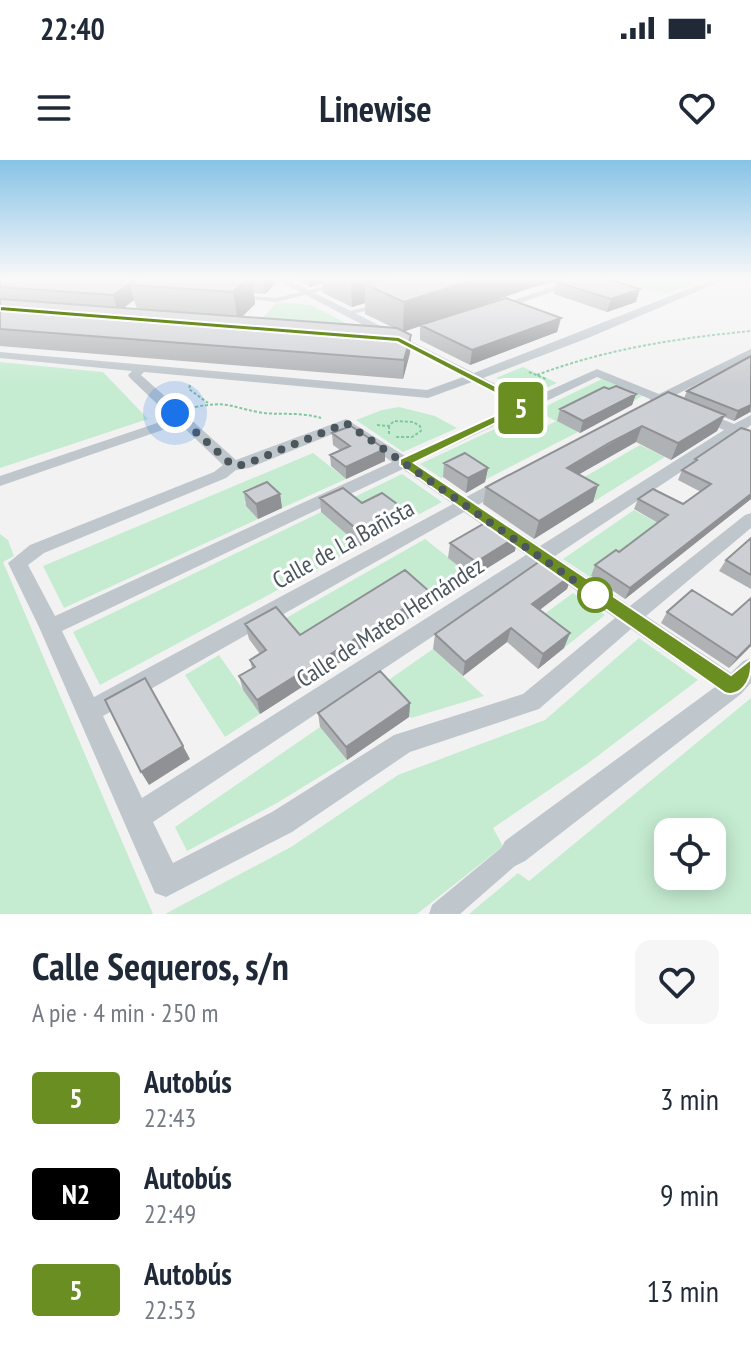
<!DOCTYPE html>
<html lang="es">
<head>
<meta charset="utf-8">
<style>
  body { margin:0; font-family:"PT Sans Narrow",sans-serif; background:#f6f6f7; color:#1f2937; height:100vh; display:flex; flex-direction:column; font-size:30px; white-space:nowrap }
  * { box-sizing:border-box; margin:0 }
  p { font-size:26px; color:#747a83 }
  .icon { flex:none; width:44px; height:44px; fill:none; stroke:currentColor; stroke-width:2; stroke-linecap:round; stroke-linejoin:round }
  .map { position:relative; height:754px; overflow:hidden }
  .details { display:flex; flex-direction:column; background:#fff; flex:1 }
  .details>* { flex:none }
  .badge { padding:0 16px; border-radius:6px; font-size:28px; line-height:52px }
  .controls { position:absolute; left:654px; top:658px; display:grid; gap:16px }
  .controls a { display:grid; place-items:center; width:72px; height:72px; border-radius:16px; background:#fff; box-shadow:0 4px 20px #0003; font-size:40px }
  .you { position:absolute; width:40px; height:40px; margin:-20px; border:6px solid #fff; border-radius:50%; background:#1a73e8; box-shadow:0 0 0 12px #1a73e833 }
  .map>.badge { position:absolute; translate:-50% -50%; box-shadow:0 0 0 4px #fff }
  .round { display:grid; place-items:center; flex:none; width:84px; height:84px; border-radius:16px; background:#f6f6f7 }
  .head { display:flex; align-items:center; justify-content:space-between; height:136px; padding:0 32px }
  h1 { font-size:38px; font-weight:800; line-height:60px }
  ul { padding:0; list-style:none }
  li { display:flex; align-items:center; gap:24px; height:96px; padding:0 32px }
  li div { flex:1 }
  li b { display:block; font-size:30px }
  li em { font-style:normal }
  li .badge { min-width:88px; font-weight:700; text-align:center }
  .status { display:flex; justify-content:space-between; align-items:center; height:56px; padding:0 40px; background:#fff; direction:ltr }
  .status svg { height:22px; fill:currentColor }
  header { display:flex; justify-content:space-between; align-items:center; height:104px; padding:0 32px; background:#fff; font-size:36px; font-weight:800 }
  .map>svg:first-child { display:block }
  .green { fill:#c5ecd1; fill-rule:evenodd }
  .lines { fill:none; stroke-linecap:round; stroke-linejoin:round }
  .path { stroke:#80c79e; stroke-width:2; stroke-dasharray:3 2; stroke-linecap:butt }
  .pedestrian { fill:#bfc7cc; fill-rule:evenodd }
  .minor { fill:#bfc7cc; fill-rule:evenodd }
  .wall { fill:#afb2b5; fill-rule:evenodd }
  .shaded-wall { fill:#8f9194 }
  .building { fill:#cccfd3; stroke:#8f9194; stroke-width:2 }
  .line { fill:#6b8e23; stroke:#fff; stroke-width:2 }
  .walk { stroke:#4b565d; stroke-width:8; stroke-dasharray:0 14.4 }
  .stop-dot { fill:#fff; stroke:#6b8e23; stroke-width:4 }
  .labels { text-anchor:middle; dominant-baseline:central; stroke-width:6; stroke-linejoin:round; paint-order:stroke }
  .street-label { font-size:24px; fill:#4b565d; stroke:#fff }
</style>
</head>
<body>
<div class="status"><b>22:40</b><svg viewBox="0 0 49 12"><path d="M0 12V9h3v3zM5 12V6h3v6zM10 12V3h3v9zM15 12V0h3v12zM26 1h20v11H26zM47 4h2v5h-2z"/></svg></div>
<header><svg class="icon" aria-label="menu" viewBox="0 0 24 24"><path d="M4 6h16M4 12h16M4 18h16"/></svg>Linewise<svg class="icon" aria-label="heart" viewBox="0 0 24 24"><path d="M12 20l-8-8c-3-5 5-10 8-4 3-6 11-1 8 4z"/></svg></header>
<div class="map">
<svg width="751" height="754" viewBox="0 0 751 754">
  <rect width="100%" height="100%" fill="#f3f2f2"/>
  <path class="green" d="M608,118l97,2 -39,14 -29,-8 -25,9 -27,-9z
    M277,142l34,3 51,26 -104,-8z
    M0,202l103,10 45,47 -148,49z
    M523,207l34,16 -26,12 -35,-17z
    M602,219l40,17 -13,8 -71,16 20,12 -95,49 -20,-14 -22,11 -21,-14 100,-47 23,11 13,-7 -20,-10z
    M399,247l36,9 22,12 -54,24 -47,-32 26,-10z
    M640,285l25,12 -72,45 -26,-15z
    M313,293l33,26 -64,29 -16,-15 -22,9 14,17 -194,89 -21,-42z
    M402,314l40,28 -39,21 -59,-21z
    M634,350l29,16 -73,51 -27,-18z
    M321,352l39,34 -260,139 -27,-53z
    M0,374l8,6 6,16 -11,6 150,352h-153z
    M425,379l48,38 -45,29 -24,-21 -104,62 -21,-25z
    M573,433l32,22 -41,33 -32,-25z
    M639,478l59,42 -111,84 -94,64 10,18 -86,68h-252l126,-67 107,-72 147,-55z
    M433,489l51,47 -73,22 -31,-32z
    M219,495l41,59 -35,23 -40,-62z
    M751,538v216h-282l49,-41 11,8zM668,672h44v44h-44z
    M320,567l27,33 -70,43 -90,48 -12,-24z"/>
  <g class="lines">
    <path class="path" d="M529,212l17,7
      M537,215c69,-26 141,-37 214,-44
      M190,225l-1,4 19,14
      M195,247c33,-6 32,-1 63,5 21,4 39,-1 63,6
      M377,265l12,1 5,-5 19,1 7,4 1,5 -9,6h-17
      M389,266v8"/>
    <path class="pedestrian" d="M358,118h13l-95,24 -42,-5 4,-2 38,3z
      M383,143l4,2 -1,2 -40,8 -4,-2z
      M515,680l8,3 3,8 -3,8 -63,55h-31l3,-9 75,-62z"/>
    <path class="minor" d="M273,118h12l189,95 242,-95h13l-141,60 -105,40 45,22 69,-31 62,25 92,-45v7l-81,42 64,26 17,-9v10l-5,4 5,2v9l-15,-5 -181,121 75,50 115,-91 6,-2v15l-105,88 85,57 12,-12 8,-3v25l-10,11 -216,167 -10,5 -10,-5 -5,-10 5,-10 210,-154 -84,-58 -92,80 -129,43 -118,80 -126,65 -11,-4 -116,-266 -31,-64 22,-18 184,-73 9,-7 -43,-41 -180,62v-10l172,-58 -42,-40 -2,-3 4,-4 -132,-13v-6l427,38 36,-13zM144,212l284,26 44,-16 45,23 -112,51 -59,-37 -110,41 -95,-85zM597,217l53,22v5h10l64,26 -184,116 -62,-41 34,-20 2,-3 -2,-3h-12l-34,18 -50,-34zM345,269l47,33 -337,154 -27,-51 16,-12 182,-75 10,-8 13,-2zM403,309l50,35 -359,193 -32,-66zM464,352l62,43 -384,243 -39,-82zM540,405l75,53 -92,76 -129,41 -122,77 -99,51 -20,-41z
      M578,118h14l-95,33 -9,-2z"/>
  </g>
  <path class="wall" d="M0,118h275l1,5 -11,11 -11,-1 1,11 -13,12 152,12 -29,-14v-11l-13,4 -29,-14v-10l-13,4 -17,-9h271l72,24 -29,10 -53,-18 2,-12 4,-2 -27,7 -86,30 114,1 -4,14 -87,33 -50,-25v-14l-16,5 7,4 -1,18 -7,26 -403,-33zM134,140l3,9 -13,-1z
    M751,196v57l-1,-1 -16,9 -10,-4 -7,14 -46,29 -35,-18 -32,18 -25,14 19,11 -5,17 -59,37 -51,-35 3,-17 198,-89 3,-7z
    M609,229l27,5 -4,11 -52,28 -23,-12 3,-12z
    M751,271v68l-126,100 -34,-23 4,-11 24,-13 39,-29 -24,-14 4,-10 45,5 18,-12 -23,-12 4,-10 11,-7 2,-4z
    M332,273l53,16v12l-39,18 -15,-13 -1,-11 10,-5 -7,-5z
    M444,303l44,5 -3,14 -19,11 -23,-16z
    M244,332l36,2 2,14 -24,11 -12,-13z
    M320,338l84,11 -1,14 -43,23 -39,-34z
    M751,378v51l-32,-18 7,-11z
    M450,383l65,8 -42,26 -25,-19z
    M572,415l-5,14 -28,21 25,38 -26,21 -31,-27 -44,34 -30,-27 2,-15z
    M428,446l-168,108 -17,-24 -4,-14 13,-8 -2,-8 10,-6 -11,-15 -4,-15 55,11z
    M667,452l84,34 -22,22 -68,-45z
    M410,543l-1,14 -62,43 -27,-33 -2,-14z"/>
  <path class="shaded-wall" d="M248,118h4l3,26 -17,17 -5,-29z
    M263,118h12l1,5 -11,11z
    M309,118h14v5l-13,4z
    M436,118l-71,6v19l-13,4 -1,-28z
    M478,118h86v2l-31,7 -130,45 1,-30z
    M136,119l-6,6 4,15 -16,12 -5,-17z
    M640,129l-4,13 -29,10 4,-13z
    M561,158l-4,14 -87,33 2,-15z
    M411,175l-1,18 -7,26 1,-19z
    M636,234l-4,11 -52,28 3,-12z
    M751,245l-1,7 -16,9 4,-10z
    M725,255l-8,16 -46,29 7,-17z
    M642,266l-6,16 -74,42 5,-16z
    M385,289v12l-39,18v-12z
    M488,308l-3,14 -19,11 2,-15z
    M598,325l-5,17 -59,37 5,-18z
    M280,334l2,14 -24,11 -2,-15z
    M751,334v5l-126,100 5,-11z
    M404,349l-1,14 -43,23v-14z
    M518,376l-3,15 -42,26 3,-15z
    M572,415l-5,14 -39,30 4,-15z
    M430,432l-2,14 -168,108 -3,-14z
    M511,468l-4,14 -44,34 2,-14z
    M570,473l-6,15 -26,21 5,-15z
    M751,484v2l-22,22 8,-10z
    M410,543l-1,14 -62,43 -1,-13z
    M183,586l7,13 -41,26 -8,-13z"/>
  <path class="building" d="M0,118h123l13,1 -23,16 -113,-8z
    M139,118h109l-15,14 -103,-7z
    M389,118h89l-74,24 -39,-18z
    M566,118h37l37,11 -29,10 -55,-17z
    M506,138l55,20 -89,32 -52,-25z
    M0,139l397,29 14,7 -7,25 -404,-31z
    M751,196v49l-13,6 -51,-20z
    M616,226l20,8 -53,27 -23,-12 44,-22 5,2z
    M668,232l57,23 -47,28 -36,-17 -33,17 -42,25 31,17 -59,36 -53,-34z
    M351,266l34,23 -39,18 -16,-12 20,-9 -18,-13z
    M741,268l10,3v63l-121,94 -35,-23 21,-15 3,2 49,-37 -30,-16 15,-10 30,15 28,-20 -29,-14 15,-10 -2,-1z
    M465,293l23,15 -20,10 -24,-15z
    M267,322l13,12 -24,10 -12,-12z
    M343,328l19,15 20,-10 22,16 -44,23 -40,-34z
    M492,359l26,17 -42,26 -26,-19z
    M751,378v37l-25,-15z
    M546,397l26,18 -40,29 38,29 -27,21 -32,-26 -46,34 -30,-28z
    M405,410l25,22 -173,108 -18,-24 16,-9 -5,-7 16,-10 -21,-26 31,-17 24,28z
    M692,430l40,25 19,-17v46l-14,14 -70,-46z
    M380,511l30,32 -64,44 -28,-34z
    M145,518l38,68 -42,26 -36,-72z"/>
  <linearGradient id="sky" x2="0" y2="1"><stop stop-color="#87c3e6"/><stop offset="0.53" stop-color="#faf9f9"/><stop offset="1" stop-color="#faf9f9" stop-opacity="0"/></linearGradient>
  <rect width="751" height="224" fill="url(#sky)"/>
  <path class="line" d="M0,146l399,31 134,68 -119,58 317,212 20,-16v8c0,13 -10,31 -26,26l-325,-228v-6l118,-54 -121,-63 -397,-31z"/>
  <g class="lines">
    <path class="walk" d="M175,253l57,52h12l102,-42 249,172"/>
  </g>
  <circle class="stop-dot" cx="595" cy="435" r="16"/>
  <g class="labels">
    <g class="street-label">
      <text transform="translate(343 384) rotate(-29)">Calle de La Bañista</text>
      <text transform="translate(390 462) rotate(-33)">Calle de Mateo Hernández</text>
    </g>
  </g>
</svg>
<div class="controls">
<a><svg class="icon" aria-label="locate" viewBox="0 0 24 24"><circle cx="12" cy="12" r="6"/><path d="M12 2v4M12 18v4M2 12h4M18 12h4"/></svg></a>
</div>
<div class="you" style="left:175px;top:253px"></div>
<b class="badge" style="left:521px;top:248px;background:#6b8e23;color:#fff">5</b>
</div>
<section class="details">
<div class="head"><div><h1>Calle Sequeros, s/n</h1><p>A pie · 4 min · 250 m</p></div><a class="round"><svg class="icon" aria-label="heart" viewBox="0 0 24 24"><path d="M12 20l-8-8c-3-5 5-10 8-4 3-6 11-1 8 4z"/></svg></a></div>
<ul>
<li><span class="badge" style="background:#6b8e23;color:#fff">5</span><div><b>Autobús</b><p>22:43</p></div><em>3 min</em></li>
<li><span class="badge" style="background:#000;color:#fff">N2</span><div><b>Autobús</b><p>22:49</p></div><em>9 min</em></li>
<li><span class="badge" style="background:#6b8e23;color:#fff">5</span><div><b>Autobús</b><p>22:53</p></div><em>13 min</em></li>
</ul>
</section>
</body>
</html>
